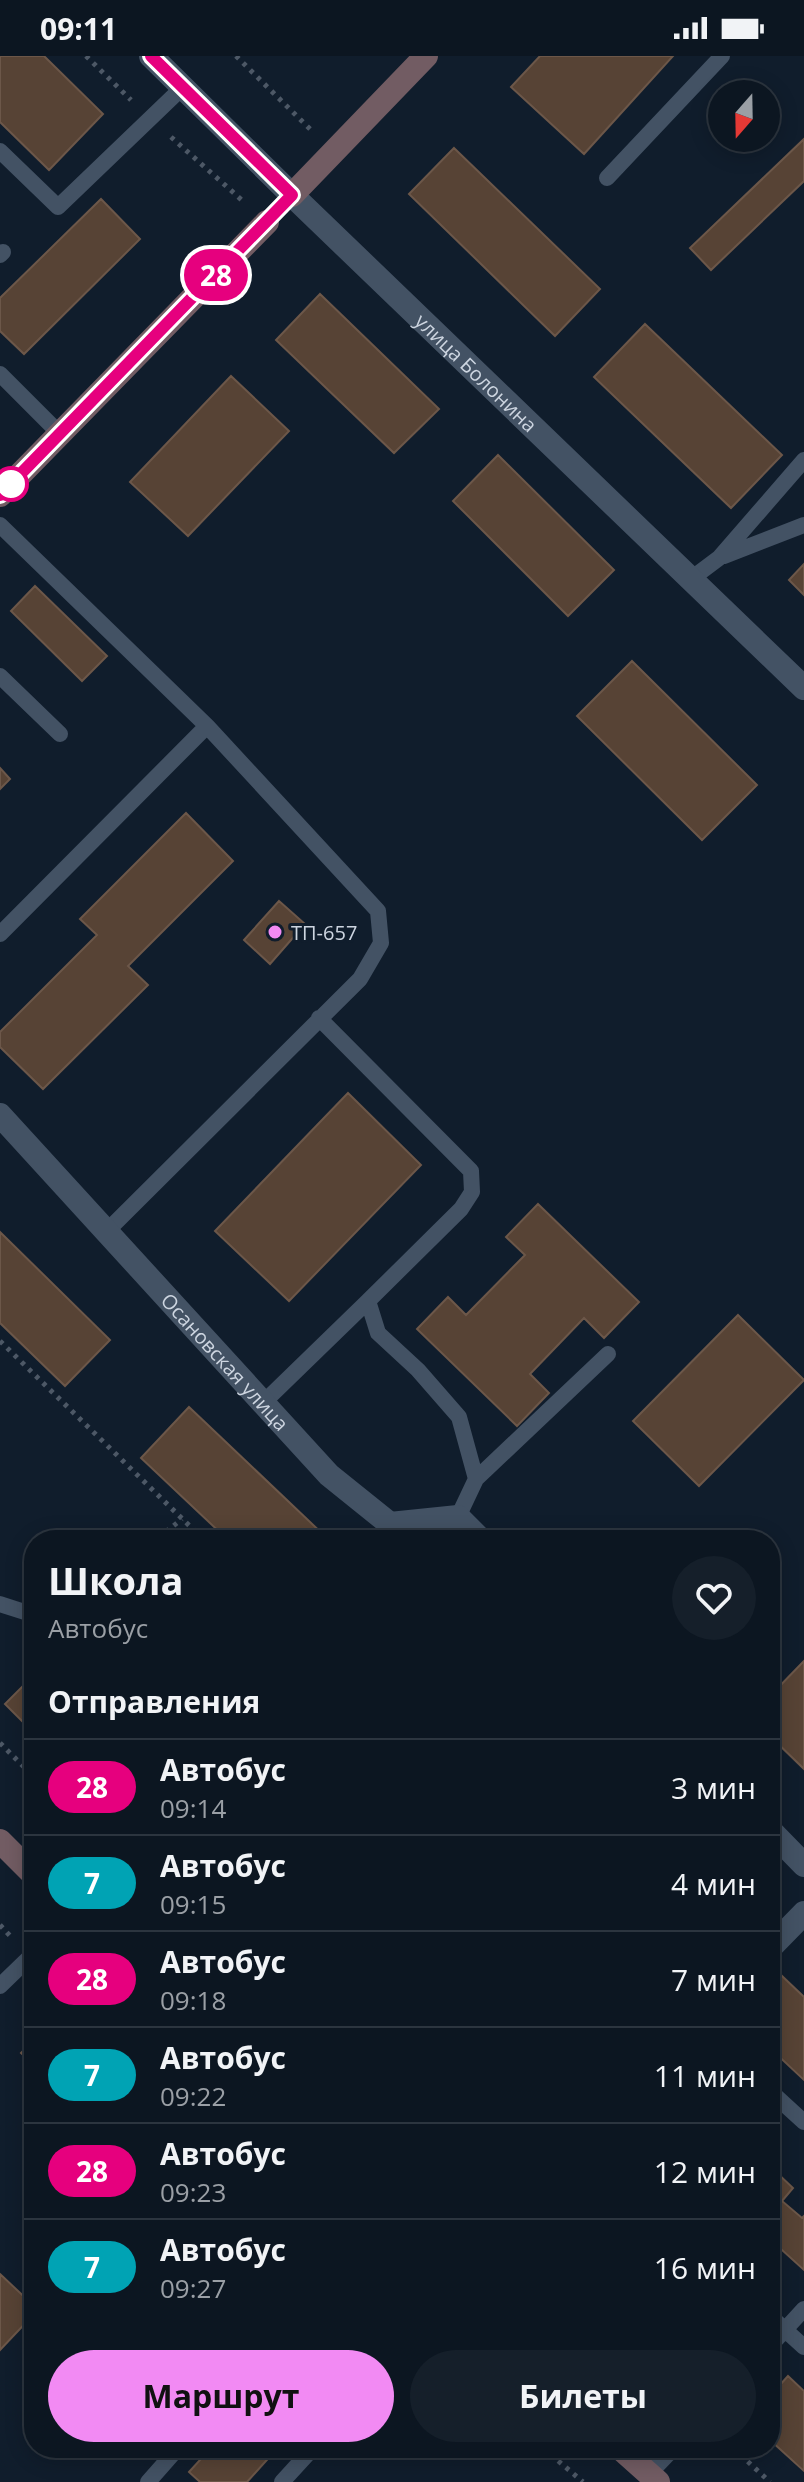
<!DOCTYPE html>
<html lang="ru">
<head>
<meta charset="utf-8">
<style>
  body { margin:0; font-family:"Open Sans",sans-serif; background:#151f2a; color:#f1f3f6; height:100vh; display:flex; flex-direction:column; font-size:30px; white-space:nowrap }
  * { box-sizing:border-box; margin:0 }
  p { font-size:26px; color:#9a9fa5 }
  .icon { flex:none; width:44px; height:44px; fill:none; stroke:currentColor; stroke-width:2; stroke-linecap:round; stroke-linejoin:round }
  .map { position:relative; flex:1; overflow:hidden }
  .panel { position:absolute; left:24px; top:1474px; width:756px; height:928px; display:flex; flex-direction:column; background:#0c1621; border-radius:32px; box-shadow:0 4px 20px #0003,0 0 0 2px #2c353f }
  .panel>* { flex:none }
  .badge { padding:0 16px; border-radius:26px; font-size:28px; line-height:52px }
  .needle { width:52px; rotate:200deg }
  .tools { position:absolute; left:708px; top:24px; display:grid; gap:16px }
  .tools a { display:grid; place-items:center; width:72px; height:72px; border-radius:50%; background:#0c1621; box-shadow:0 4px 20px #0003,0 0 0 2px #2c353f; font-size:40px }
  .map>.badge { position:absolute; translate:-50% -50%; box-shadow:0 0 0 4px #fff }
  h2 { padding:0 24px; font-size:30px; line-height:72px }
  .round { display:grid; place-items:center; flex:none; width:84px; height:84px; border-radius:42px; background:#151f2a }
  .headline { display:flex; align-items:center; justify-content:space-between; height:136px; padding:0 24px }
  h1 { font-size:38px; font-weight:700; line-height:60px }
  .cta { display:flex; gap:16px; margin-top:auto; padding:16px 24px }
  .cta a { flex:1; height:92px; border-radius:48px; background:#f28af3; color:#111; font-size:32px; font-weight:700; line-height:92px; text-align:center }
  .cta a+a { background:#151f2a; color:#f1f3f6 }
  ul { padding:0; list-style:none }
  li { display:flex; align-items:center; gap:24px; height:96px; padding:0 24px; border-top:2px solid #2c353f }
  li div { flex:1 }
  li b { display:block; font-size:30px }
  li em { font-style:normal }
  li .badge { min-width:88px; font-weight:700; text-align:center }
  .status { display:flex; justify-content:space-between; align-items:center; height:56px; padding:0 40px; background:#0c1621; direction:ltr }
  .status svg { height:22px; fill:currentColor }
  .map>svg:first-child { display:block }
  .building { fill:#574335; stroke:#6c5749; stroke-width:2 }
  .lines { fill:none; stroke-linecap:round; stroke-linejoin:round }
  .path { stroke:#4d5866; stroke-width:5; stroke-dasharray:4 6; stroke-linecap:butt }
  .lane { stroke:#435264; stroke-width:16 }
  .street { stroke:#435264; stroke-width:24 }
  .secondary { stroke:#725c63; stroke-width:24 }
  .line-casing { stroke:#fff; stroke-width:18 }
  .line { stroke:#e6007e; stroke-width:12 }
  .stop-dot { fill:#fff; stroke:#e6007e; stroke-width:4 }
  .poi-dot { fill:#f28af3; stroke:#101d2c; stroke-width:3 }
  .labels { text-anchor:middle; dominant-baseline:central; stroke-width:6; stroke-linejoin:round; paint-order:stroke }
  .street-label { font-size:20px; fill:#cdd5e0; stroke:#101d2c }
  .poi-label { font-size:20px; fill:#cdd5e0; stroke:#101d2c; text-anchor:start }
</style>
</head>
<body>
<div class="status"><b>09:11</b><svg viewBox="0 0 49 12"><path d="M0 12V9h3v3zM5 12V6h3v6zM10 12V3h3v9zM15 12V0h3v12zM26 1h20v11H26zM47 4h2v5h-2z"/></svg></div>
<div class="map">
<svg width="804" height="2426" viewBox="0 0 804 2426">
  <rect width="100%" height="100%" fill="#101d2c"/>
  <path class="building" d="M0,0h44l59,58 -54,56 -49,-48z
    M540,0h133l-89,98 -73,-67z
    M804,83v42l-93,89 -21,-22z
    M454,92l146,141 -45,47 -146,-142z
    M101,143l39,40 -116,115 -24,-23v-33z
    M320,238l119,115 -45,44 -118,-113z
    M645,268l137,131 -51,53 -137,-131z
    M231,320l58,55 -101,105 -58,-54z
    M498,399l116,115 -46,46 -115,-115z
    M804,508v31l-15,-15z
    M35,530l72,70 -25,25 -71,-70z
    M632,605l125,124 -55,55 -125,-124z
    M0,712l10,11 -10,10z
    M186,757l47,48 -105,105 20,19 -105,104 -43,-42v-15l97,-97 -17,-16z
    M279,845l26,23 -35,40 -26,-24z
    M348,1037l73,72 -132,136 -74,-70z
    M538,1148l101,98 -35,36 -20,-20 -54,56 19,19 -32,33 -100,-97 31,-32 18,18 59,-60 -19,-18z
    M0,1176l110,108 -45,46 -65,-63z
    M738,1259l66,65 -105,106 -66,-65z
    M189,1351l140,133h-101l-87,-82z
    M804,1605v108l-34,-33v-40z
    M34,1619v58l-29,-29z
    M781,1919l23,22v83l-34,-32v-60z
    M34,1984v25l-13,-12z
    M775,2115l18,17 -11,13 20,17 2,-2v54l-34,-31v-63z
    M0,2218l34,32v8l-34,36z
    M788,2320l16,15v80l-34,-31v-44z
    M211,2392h58l5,4 -27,30h-47l-11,-10z"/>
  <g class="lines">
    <path class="path" d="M86,0l45,44
      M236,0l77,76
      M171,81l73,65
      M0,1285l204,199
      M158,1482l24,-19
      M0,1687l34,34
      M0,1869l13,14
      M543,2392l40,34
      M733,2392l37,34"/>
    <path class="lane" d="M0,95l58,56 125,-120
      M607,122l115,-122
      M0,199l3,-3
      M0,318l60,60
      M0,469l207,201 -207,208
      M724,500l80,-31
      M691,523l28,-21 85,-98
      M0,620l60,58
      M319,962l152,153 1,21 -11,17 -93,92 10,32 40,37 41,47 17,62 -18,38
      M106,1176l254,-253 21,-36 -3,-32 -171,-185
      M263,1347l105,-102
      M476,1423l132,-125
      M0,1548l34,11
      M0,1930l34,-33
      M770,2035l34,31
      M770,2260l34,31
      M770,2290l34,-37
      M649,2418l25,-26
      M148,2426l30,-34
      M282,2426l31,-34"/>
    <g class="street">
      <path id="s1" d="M151,0l141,139 512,493"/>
      <path id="s2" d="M0,1059l329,360 61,49 68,-7 23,23"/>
      <path d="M770,1774l34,35"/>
      <path d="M770,1892l34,-35"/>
    </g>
    <path class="secondary" d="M292,139l134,-139
      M0,439l267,-273
      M0,1785l34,34
      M620,2392l38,34"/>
  </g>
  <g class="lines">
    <defs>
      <path id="line" d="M0,439l292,-300 -141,-139"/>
    </defs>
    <use href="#line" class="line-casing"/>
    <use href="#line" class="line"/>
  </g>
  <circle class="stop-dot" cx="11" cy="428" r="16"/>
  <circle class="poi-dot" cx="275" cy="876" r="8"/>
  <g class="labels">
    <g class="street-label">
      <text stroke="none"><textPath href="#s1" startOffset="454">улица Болонина</textPath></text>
      <text stroke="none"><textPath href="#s2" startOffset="334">Осановская улица</textPath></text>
    </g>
    <g class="poi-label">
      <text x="291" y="876">ТП-657</text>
    </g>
  </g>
</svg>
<div class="tools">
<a><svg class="needle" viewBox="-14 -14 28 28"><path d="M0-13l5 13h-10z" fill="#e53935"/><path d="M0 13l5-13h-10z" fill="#9a9fa5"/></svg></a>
</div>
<b class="badge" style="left:216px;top:219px;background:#e6007e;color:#fff">28</b>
<section class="panel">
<div class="headline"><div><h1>Школа</h1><p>Автобус</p></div><a class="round"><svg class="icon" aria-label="heart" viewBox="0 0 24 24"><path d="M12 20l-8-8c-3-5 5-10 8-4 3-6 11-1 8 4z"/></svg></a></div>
<h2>Отправления</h2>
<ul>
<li><span class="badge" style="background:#e6007e;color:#fff">28</span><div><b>Автобус</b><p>09:14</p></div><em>3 мин</em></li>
<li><span class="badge" style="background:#00a3b4;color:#fff">7</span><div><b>Автобус</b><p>09:15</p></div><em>4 мин</em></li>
<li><span class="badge" style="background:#e6007e;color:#fff">28</span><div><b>Автобус</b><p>09:18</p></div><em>7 мин</em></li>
<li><span class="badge" style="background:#00a3b4;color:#fff">7</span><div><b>Автобус</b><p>09:22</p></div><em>11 мин</em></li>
<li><span class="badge" style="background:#e6007e;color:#fff">28</span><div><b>Автобус</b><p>09:23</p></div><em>12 мин</em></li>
<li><span class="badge" style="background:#00a3b4;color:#fff">7</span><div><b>Автобус</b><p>09:27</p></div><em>16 мин</em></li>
</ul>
<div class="cta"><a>Маршрут</a><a>Билеты</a></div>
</section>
</div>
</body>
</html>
